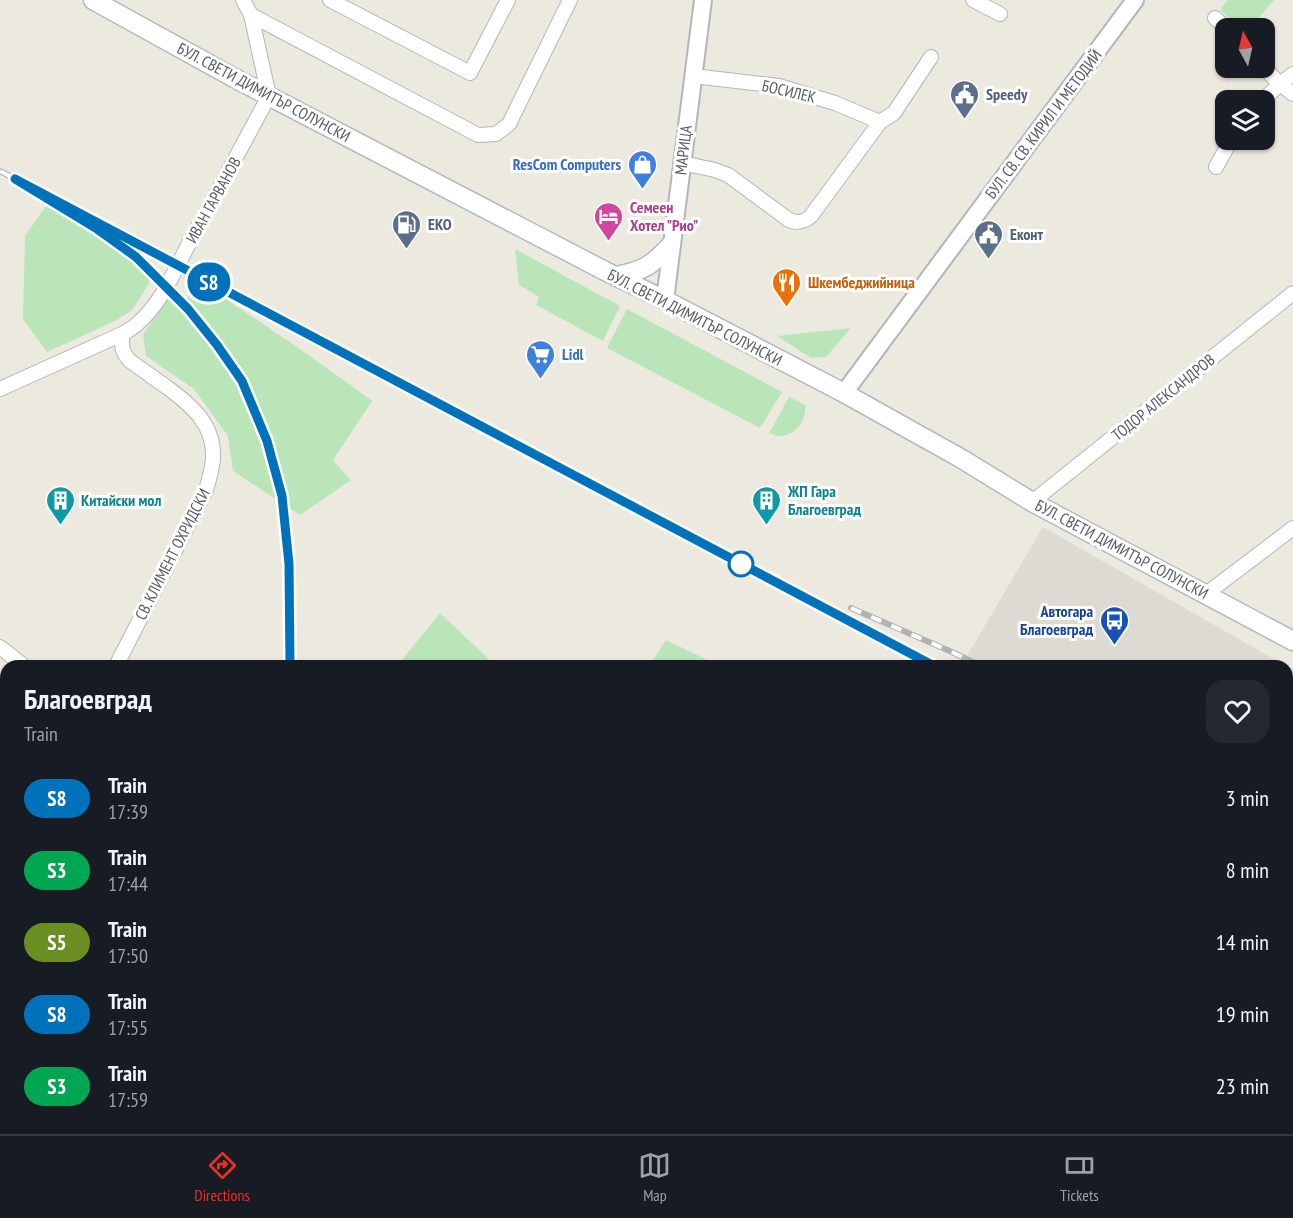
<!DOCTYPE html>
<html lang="en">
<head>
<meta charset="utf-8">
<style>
  body { margin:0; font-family:"PT Sans Narrow",sans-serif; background:#242831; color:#f1f3f6; height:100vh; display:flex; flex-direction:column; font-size:22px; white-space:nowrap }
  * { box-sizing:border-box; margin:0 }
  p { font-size:20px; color:#9ea1a6 }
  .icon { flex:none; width:33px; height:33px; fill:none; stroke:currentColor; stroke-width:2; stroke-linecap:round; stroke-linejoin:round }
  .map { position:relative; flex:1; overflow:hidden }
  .drawer { position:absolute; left:0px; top:660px; width:1293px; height:474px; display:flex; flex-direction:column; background:#171b24; border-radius:18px 18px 0 0; box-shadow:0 2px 4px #0004 }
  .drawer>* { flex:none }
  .badge { padding:0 12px; border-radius:20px; font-size:21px; line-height:39px }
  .needle { width:39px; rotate:352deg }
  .controls { position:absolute; left:1215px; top:18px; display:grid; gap:12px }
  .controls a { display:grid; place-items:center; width:60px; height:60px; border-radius:12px; background:#171b24; box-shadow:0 2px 4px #0004; font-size:30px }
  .map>.badge { position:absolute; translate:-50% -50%; box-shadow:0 0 0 3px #fff }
  .round { display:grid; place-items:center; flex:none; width:63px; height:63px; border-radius:18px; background:#242831 }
  .headline { display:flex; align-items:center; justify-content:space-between; height:102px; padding:0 24px }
  h1 { font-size:28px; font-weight:800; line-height:45px }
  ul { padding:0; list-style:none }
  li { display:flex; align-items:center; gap:18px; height:72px; padding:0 24px }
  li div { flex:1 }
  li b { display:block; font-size:22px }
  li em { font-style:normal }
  li .badge { min-width:66px; font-weight:700; text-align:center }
  .tab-bar { display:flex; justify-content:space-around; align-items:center; height:84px; border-top:2px solid #363941; background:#171b24; font-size:16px; color:#9ea1a6 }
  .tab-bar a { display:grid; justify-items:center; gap:3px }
  .tab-bar .selected { color:#f02e21 }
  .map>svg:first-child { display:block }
  .industrial { fill:#dcdad3 }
  .green { fill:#bae5b9 }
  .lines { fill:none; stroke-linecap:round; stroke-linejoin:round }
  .minor-casing { stroke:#b2b6bb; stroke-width:16 }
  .tertiary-casing { stroke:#b2b6bb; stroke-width:20 }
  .secondary-casing { stroke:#b5b9bf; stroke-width:21 }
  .minor { stroke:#fff; stroke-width:14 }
  .tertiary { stroke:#fff; stroke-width:16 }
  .secondary { stroke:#fff; stroke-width:18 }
  .rail-casing { stroke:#b1b2b2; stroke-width:6 }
  .rail { stroke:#fff; stroke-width:4; stroke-dasharray:11; stroke-linecap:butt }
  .line-casing { stroke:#fff; stroke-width:14 }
  .line { stroke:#0072bc; stroke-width:9 }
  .stop-dot { fill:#fff; stroke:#0072bc; stroke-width:3 }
  .labels { text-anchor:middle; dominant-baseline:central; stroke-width:6; stroke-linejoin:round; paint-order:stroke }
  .street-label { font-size:16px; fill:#585c61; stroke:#fff }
  .service-label { font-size:16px; font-weight:bold; fill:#4e5e75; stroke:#fff; text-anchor:start }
  .shop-label { font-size:16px; font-weight:bold; fill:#366cbe; stroke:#fff; text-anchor:end }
  .hotel-label { font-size:16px; font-weight:bold; fill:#b23c85; stroke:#fff; text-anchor:start }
  .food-label { font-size:16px; font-weight:bold; fill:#c56008; stroke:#fff; text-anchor:start }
  .culture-label { font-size:16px; font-weight:bold; fill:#0d838f; stroke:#fff; text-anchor:start }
  .transit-label { font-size:16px; font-weight:bold; fill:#164399; stroke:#fff; text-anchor:end }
</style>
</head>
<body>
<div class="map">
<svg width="1293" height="1134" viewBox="0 0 1293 1134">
  <rect width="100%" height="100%" fill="#ece9df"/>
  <path class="industrial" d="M1043,527l243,139h-325z
    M1287,666l6,4v464h-588l3,-6h579z
    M297,1128h387l13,6h-400z"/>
  <path class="green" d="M1228,0h46l-24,28h-9l-21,-18z
    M49,202l61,41 42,36 -20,31 -15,10 -70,32 -24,-33 2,-83z
    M515,249l105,57 -17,35 -67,-36 3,-8 -20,-12z
    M198,281c59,38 117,78 174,120l-39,59 18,20 -51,35 -67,-44 -5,-35 -34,-47 -48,-33 -3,-21 25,-38 12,14z
    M627,309l155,83 -22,36 -153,-80z
    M851,328l-25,29 -15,1 -34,-22z
    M789,397l16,8c2,15 -10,32 -27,31 -1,0 -8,-3 -9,-3z
    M440,613l56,53h-99z
    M666,640l54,26h-71z"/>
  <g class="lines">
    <defs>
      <path id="minor" d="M243,0l8,15 227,120 18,-1 13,-10 61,-124
        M330,0l140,73 38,-73
        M973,0l27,14
        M1215,18l11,10
        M1264,68l16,16 13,10
        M693,76l86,10 56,17 45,19
        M1263,100l17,-16 13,-10
        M682,163l33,7 13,5 61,45c9,4 15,2 22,-4l69,-94 14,-9 37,-56
        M1216,167l15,-27
        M0,389l122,-55c5,-3 11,-6 15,-10 26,-22 39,-57 55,-86 26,-47 51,-94 77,-142l-18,-81
        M1032,502l261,-209
        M1206,594l87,-66
        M0,647l24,19
        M116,666l90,-176c3,-10 6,-21 7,-31 2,-34 -21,-53 -45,-71 -13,-9 -25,-18 -38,-27 -9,-10 -8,-14 -8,-27
        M0,890l6,-12
        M1039,1128l11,6"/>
      <path id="tertiary" d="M665,300l38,-300
        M844,393l291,-393"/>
      <path id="secondary" d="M93,0l145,80 367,191 60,29 179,93 118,66 70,43 261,139
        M616,276c28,-5 36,-11 55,-31"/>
    </defs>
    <use href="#minor" class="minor-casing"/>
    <use href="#tertiary" class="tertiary-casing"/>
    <use href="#secondary" class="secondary-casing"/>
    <use href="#minor" class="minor"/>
    <use href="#tertiary" class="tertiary"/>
    <use href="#secondary" class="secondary"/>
    <defs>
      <path id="rail" d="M0,171l934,495
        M107,236l29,21 52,52 29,36 25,36 24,60 16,55 7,68 1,102
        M851,608l101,44 29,14
        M1287,821l6,3
        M1287,839l6,3
        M1287,853l6,3
        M1287,895l6,2
        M282,1128l1,6
        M319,1128l3,6
        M648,1128l11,6"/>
    </defs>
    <use href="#rail" class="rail-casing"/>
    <use href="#rail" class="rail"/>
  </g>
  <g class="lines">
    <defs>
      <path id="line" d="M290,666l-1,-102 -7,-68 -15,-55 -25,-60 -25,-36 -29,-36 -52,-52 -39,-28 -82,-50 919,487"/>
    </defs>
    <use href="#line" class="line-casing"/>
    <use href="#line" class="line"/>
  </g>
  <defs>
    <symbol id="civic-pin" viewBox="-11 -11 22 30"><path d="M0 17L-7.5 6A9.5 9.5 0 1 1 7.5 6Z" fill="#5c6f8a" stroke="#fff"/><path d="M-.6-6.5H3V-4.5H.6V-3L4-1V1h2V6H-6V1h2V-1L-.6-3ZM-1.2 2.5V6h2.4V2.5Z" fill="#fff"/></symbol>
    <symbol id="shop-pin" viewBox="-11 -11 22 30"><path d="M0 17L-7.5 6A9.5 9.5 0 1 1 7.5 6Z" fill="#3f7fe0" stroke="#fff"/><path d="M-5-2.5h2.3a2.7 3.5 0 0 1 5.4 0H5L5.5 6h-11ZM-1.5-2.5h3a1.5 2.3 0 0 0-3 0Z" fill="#fff"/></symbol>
    <symbol id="hotel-pin" viewBox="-11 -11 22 30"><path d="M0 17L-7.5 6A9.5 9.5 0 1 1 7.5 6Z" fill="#d1479c" stroke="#fff"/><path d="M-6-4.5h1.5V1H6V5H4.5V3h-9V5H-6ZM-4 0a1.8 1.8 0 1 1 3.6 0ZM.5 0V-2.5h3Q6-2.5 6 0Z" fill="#fff"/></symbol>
    <symbol id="fuel-pin" viewBox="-11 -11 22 30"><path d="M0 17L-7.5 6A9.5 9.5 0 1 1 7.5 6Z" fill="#5c6f8a" stroke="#fff"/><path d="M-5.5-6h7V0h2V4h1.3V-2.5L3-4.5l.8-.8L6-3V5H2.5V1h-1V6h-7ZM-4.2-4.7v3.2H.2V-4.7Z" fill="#fff"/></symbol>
    <symbol id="restaurant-pin" viewBox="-11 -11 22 30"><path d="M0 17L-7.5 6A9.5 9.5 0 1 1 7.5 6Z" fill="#e8710a" stroke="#fff"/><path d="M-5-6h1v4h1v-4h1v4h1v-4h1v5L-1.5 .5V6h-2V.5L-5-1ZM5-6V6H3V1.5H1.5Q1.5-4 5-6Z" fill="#fff"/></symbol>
    <symbol id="supermarket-pin" viewBox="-11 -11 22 30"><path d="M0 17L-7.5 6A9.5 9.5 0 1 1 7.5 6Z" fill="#3f7fe0" stroke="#fff"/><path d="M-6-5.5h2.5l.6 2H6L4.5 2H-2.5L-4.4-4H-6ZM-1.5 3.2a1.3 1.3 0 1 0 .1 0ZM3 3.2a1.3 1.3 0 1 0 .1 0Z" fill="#fff"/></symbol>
    <symbol id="building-pin" viewBox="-11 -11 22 30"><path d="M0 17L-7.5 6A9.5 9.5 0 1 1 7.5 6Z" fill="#0f9aa8" stroke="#fff"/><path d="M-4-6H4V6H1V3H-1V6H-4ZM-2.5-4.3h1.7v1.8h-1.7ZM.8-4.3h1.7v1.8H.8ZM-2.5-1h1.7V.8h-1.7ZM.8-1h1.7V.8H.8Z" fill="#fff"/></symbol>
    <symbol id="bus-pin" viewBox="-11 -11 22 30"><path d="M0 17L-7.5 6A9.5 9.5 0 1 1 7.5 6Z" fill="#1a4fb4" stroke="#fff"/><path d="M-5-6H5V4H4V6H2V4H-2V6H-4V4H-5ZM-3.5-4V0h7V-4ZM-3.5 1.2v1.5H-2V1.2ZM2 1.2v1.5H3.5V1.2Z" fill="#fff"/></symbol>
  </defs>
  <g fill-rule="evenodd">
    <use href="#civic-pin" x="948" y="78" width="33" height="45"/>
    <use href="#shop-pin" x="626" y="148" width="33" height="45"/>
    <use href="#hotel-pin" x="592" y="200" width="33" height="45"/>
    <use href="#fuel-pin" x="390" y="208" width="33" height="45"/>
    <use href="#civic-pin" x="972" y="218" width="33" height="45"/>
    <use href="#restaurant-pin" x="770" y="266" width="33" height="45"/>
    <use href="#supermarket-pin" x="524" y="338" width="33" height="45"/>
    <use href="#building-pin" x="44" y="484" width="33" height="45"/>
    <use href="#building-pin" x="750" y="484" width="33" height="45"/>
    <use href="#bus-pin" x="1098" y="604" width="33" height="45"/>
  </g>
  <circle class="stop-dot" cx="741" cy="564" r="12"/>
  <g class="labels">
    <g class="street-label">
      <text transform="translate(789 91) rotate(13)">БОСИЛЕК</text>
      <text transform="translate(264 92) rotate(28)">БУЛ. СВЕТИ ДИМИТЪР СОЛУНСКИ</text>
      <text transform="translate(1043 124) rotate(-53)">БУЛ. СВ. СВ. КИРИЛ И МЕТОДИЙ</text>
      <text transform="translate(683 150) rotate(-83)">МАРИЦА</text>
      <text transform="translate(213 200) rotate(-61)">ИВАН ГАРВАНОВ</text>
      <text transform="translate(695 317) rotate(27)">БУЛ. СВЕТИ ДИМИТЪР СОЛУНСКИ</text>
      <text transform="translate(1163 397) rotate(-39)">ТОДОР АЛЕКСАНДРОВ</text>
      <text transform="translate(1122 549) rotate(28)">БУЛ. СВЕТИ ДИМИТЪР СОЛУНСКИ</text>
      <text transform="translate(172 554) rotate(-63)">СВ. КЛИМЕНТ ОХРИДСКИ</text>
    </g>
    <g class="service-label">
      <text x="986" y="94">Speedy</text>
      <text x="428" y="224">EKO</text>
      <text x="1010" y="234">Еконт</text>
    </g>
    <g class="shop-label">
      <text x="621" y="164">ResCom Computers</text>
      <text x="562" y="354" text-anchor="start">Lidl</text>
    </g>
    <g class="hotel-label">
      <text x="630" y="207">Семеен<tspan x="630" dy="18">Хотел "Рио"</tspan></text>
    </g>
    <g class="food-label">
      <text x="808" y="282">Шкембеджийница</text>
    </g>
    <g class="culture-label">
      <text x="788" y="491">ЖП Гара<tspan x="788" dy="18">Благоевград</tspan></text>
      <text x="81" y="500">Китайски мол</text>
    </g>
    <g class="transit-label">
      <text x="1093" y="611">Автогара<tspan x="1093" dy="18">Благоевград</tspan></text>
    </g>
  </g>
</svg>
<div class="controls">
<a><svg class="needle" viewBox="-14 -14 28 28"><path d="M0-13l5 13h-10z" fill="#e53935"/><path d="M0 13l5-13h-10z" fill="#9ea1a6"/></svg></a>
<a><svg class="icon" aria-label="layers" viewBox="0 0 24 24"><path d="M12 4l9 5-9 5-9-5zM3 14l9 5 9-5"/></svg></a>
</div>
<b class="badge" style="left:209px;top:282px;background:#0072bc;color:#fff">S8</b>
<section class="drawer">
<div class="headline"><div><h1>Благоевград</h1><p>Train</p></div><a class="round"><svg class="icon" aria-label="heart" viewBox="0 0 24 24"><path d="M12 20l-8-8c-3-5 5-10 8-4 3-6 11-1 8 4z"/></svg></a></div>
<ul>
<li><span class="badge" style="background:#0072bc;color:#fff">S8</span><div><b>Train</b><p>17:39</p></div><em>3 min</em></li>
<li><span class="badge" style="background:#00a651;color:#fff">S3</span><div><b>Train</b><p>17:44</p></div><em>8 min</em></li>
<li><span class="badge" style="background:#6b8e23;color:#fff">S5</span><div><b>Train</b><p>17:50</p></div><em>14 min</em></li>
<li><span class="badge" style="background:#0072bc;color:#fff">S8</span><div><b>Train</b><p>17:55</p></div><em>19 min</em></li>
<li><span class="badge" style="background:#00a651;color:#fff">S3</span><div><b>Train</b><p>17:59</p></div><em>23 min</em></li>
</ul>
</section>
</div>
<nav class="tab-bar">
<a class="selected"><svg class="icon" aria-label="directions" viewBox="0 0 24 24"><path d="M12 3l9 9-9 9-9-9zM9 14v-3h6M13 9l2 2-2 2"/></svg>Directions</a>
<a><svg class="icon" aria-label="map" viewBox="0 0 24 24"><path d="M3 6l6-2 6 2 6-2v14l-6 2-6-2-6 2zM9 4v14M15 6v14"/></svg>Map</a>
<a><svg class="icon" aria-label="tickets" viewBox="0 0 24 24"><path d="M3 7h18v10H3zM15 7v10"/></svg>Tickets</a>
</nav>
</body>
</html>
